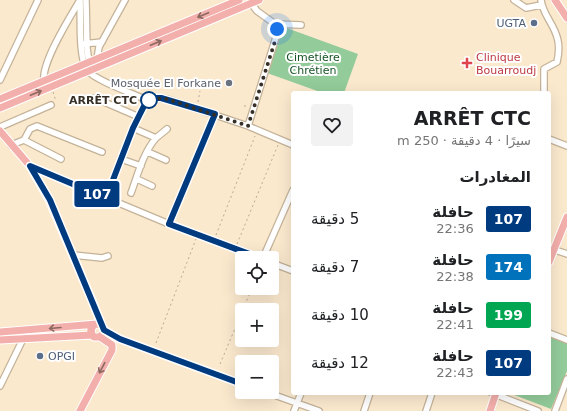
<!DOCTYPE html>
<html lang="ar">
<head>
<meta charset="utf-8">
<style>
  body { margin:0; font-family:"DejaVu Sans","Noto Naskh Arabic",sans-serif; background:#f2f2f2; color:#202124; direction:rtl; height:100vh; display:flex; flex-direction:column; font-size:15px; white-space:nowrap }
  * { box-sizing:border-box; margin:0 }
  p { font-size:13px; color:#757577 }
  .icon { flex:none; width:22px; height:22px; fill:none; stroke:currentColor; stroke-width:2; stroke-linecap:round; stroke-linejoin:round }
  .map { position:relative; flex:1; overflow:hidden; direction:ltr }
  .panel { position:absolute; left:291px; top:91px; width:260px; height:304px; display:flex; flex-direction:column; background:#fff; border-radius:4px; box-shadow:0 4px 16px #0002; direction:rtl }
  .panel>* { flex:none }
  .badge { padding:0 8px; border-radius:3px; font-size:14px; line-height:26px }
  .fabs { position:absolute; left:235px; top:251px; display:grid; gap:8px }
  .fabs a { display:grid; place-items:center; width:44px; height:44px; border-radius:4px; background:#fff; box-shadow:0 4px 16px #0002; font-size:20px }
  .you { position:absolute; width:20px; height:20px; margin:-10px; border:3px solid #fff; border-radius:50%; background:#1a73e8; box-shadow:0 0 0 6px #1a73e833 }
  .map>.badge { position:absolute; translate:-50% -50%; box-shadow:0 0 0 2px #fff }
  h2 { padding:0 20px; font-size:15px; line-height:36px }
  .round { display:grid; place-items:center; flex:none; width:42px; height:42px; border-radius:4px; background:#f2f2f2 }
  .summary { display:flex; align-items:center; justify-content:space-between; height:68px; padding:0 20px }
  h1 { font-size:19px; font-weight:800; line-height:30px }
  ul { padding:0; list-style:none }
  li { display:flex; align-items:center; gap:12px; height:48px; padding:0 20px }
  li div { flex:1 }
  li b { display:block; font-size:15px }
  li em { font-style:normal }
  li .badge { min-width:44px; font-weight:700; text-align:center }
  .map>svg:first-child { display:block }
  .green { fill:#93cb9a }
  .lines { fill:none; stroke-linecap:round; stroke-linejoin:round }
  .minor-casing { stroke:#c4b399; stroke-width:8 }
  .major-casing { stroke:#fff; stroke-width:9 }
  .path { stroke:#b9ab95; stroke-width:1; stroke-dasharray:2 3; stroke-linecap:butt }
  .minor { stroke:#fff; stroke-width:5.5 }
  .major { stroke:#f3afab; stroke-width:7 }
  .oneway { stroke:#8b6961 }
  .line-casing { stroke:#fff; stroke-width:9 }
  .line { stroke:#003b80; stroke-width:6 }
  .walk { stroke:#362f25; stroke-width:4; stroke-dasharray:0 7.2 }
  .service-dot { fill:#5c6f8a; stroke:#fff; stroke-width:1.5 }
  .health-dot { fill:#e0444e; stroke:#fff; stroke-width:1.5 }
  .worship-dot { fill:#6b7280; stroke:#fff; stroke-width:1.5 }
  .stop-dot { fill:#fff; stroke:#003b80; stroke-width:2 }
  .labels { text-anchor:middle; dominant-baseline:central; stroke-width:4; stroke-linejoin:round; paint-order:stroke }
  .service-label { font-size:11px; fill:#4e5e75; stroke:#fff; text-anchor:end }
  .park-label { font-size:11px; fill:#175325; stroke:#fff }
  .health-label { font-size:11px; fill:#be3a42; stroke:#fff; text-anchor:start }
  .worship-label { font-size:11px; fill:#5b616d; stroke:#fff; text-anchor:end }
  .stop-label { font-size:11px; font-weight:bold; fill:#362f25; stroke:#fff; text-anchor:end }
</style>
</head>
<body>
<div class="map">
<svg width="567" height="411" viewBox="0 0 567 411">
  <rect width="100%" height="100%" fill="#fbe9ce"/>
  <path class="green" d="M284,27l74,27 -14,39h-21l-56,-20z
    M549,333l18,7v31l-16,38 -42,-16h40z"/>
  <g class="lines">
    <defs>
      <path id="minor" d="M80,0c1,16 -2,57 7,70 7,10 47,24 60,30l7,-2 13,1 81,27 45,19
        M86,0l1,48 1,8 4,8
        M514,0l12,8 15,-3
        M541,0c1,8 4,13 8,20 9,15 12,25 8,42l-13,7v24
        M275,24l26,1
        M83,44l19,-2
        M97,59l2,-12 26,-47
        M0,80l38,-80
        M44,81c-3,-18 26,-64 36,-81
        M82,99l13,-1 44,19
        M248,126l29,-92 -2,-10 -18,-13 -6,-8
        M0,127l51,-22
        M133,128l23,10 11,-9
        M549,139l18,7
        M24,140l37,19
        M11,145l13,-5 6,-11 7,-3 65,26
        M148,152l18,8
        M121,159l20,7
        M30,166l139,58 91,34
        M137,179l15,7
        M131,193c7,-19 12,-40 25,-55
        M106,198l27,-70 14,-28
        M169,224l46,-110
        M549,248l18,6
        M73,255l29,3 6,-2
        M263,258l30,-68
        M272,263l21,8
        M104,330l16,9 122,45
        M549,333l18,7
        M0,386l23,-47
        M266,392l53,19
        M492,393l46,18
        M294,411l7,-18
        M364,411l6,-18
        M426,411l6,-18
        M555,411l12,-32"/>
      <path id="major" d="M555,0l12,18
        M0,99l239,-99
        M0,108l259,-108
        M0,131l30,35 19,34 45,105 7,20
        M549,262l18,-45
        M0,332l97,-8c4,0 7,3 7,8l-4,5h-6c-4,-4 -4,-8 0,-12
        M0,340l92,-5
        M80,411l32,-61v-5l-12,-8
        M490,411l6,-18"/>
    </defs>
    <use href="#minor" class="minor-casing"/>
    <use href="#major" class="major-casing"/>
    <path class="path" d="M53,92l3,9
      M198,102l2,-11
      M244,106h3
      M216,235l39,-99
      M237,244l41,-99
      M243,310l9,-22
      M156,343l40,-104
      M220,364l22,-52"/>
    <use href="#minor" class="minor"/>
    <use href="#major" class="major"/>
  </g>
  <defs><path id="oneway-shaft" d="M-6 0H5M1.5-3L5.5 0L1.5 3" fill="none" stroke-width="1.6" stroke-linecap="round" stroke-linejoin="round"/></defs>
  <g class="oneway">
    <use href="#oneway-shaft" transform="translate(203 15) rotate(157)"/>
    <use href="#oneway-shaft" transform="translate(156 43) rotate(-23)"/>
    <use href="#oneway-shaft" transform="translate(36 93) rotate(-23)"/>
    <use href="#oneway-shaft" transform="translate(55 328) rotate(175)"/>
    <use href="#oneway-shaft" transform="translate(102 368) rotate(118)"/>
  </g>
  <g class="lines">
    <defs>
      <path id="line" d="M242,384l-122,-45 -16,-9 -54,-130 -20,-34 76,32 27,-70 14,-28 7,-2h7l54,16 -46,110 91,34"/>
    </defs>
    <use href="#line" class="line-casing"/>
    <use href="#line" class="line"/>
    <path class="walk" d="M149,100h-2l7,-2 13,1 81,27 28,-88 1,-9"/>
  </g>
  <g class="service-dot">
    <circle cx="534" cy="23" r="4"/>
    <circle cx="40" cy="356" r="4"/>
  </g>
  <path class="health-dot" d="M465 57h4v4h4v4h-4v4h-4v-4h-4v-4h4z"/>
  <circle class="worship-dot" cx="229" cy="83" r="4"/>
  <circle class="stop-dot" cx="149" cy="100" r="8"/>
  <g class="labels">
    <g class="service-label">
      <text x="526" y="23">UGTA</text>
      <text x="48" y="356" text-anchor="start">OPGI</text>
    </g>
    <g class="park-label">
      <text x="313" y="57">Cimetière<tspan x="313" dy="13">Chrétien</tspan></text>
    </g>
    <g class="health-label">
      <text x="476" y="57">Clinique<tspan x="476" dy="13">Bouarroudj</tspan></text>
    </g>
    <g class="worship-label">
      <text x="221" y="83">Mosquée El Forkane</text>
    </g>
    <g class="stop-label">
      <text x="137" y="100">ARRÊT CTC</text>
    </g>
  </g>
</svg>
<div class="fabs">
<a><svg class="icon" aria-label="locate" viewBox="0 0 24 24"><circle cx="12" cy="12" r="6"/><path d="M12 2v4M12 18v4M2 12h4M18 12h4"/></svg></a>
<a>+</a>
<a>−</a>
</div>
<div class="you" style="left:277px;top:29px"></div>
<b class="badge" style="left:97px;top:194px;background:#003b80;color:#fff">107</b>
<section class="panel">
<div class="summary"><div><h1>ARRÊT CTC</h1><p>سيرًا · 4 دقيقة · 250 m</p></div><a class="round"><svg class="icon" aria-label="heart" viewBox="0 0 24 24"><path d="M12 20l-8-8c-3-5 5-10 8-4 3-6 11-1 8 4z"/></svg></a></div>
<h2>المغادرات</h2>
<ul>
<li><span class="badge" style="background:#003b80;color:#fff">107</span><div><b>حافلة</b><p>22:36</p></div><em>5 دقيقة</em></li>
<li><span class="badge" style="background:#0072bc;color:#fff">174</span><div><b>حافلة</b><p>22:38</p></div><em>7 دقيقة</em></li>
<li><span class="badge" style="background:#00a651;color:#fff">199</span><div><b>حافلة</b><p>22:41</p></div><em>10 دقيقة</em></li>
<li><span class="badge" style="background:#003b80;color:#fff">107</span><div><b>حافلة</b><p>22:43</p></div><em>12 دقيقة</em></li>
</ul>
</section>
</div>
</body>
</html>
